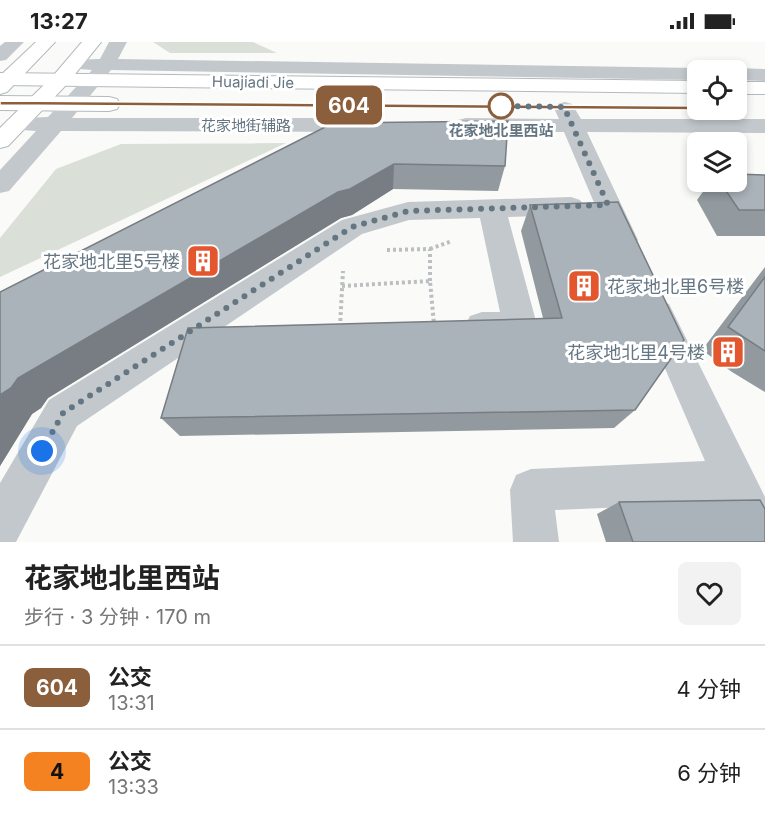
<!DOCTYPE html>
<html lang="zh">
<head>
<meta charset="utf-8">
<style>
  body { margin:0; font-family:Inter,"Noto Sans SC",sans-serif; background:#f2f2f2; color:#222; height:100vh; display:flex; flex-direction:column; font-size:22px; white-space:nowrap }
  * { box-sizing:border-box; margin:0 }
  p { font-size:20px; color:#767676 }
  .icon { flex:none; width:33px; height:33px; fill:none; stroke:currentColor; stroke-width:2; stroke-linecap:round; stroke-linejoin:round }
  .map { position:relative; height:500px; overflow:hidden }
  .side { display:flex; flex-direction:column; background:#fff; flex:1 }
  .side>* { flex:none }
  .badge { padding:0 12px; border-radius:9px; font-size:21px; line-height:39px }
  .controls { position:absolute; left:687px; top:18px; display:grid; gap:12px }
  .controls a { display:grid; place-items:center; width:60px; height:60px; border-radius:9px; background:#fff; box-shadow:0 3px 9px #0003; font-size:30px }
  .you { position:absolute; width:30px; height:30px; margin:-15px; border:4px solid #fff; border-radius:50%; background:#1a73e8; box-shadow:0 0 0 9px #1a73e833 }
  .map>.badge { position:absolute; translate:-50% -50%; box-shadow:0 0 0 3px #fff }
  .round { display:grid; place-items:center; flex:none; width:63px; height:63px; border-radius:9px; background:#f2f2f2 }
  .overview { display:flex; align-items:center; justify-content:space-between; height:102px; padding:0 24px }
  h1 { font-size:28px; font-weight:700; line-height:45px }
  ul { padding:0; list-style:none }
  li { display:flex; align-items:center; gap:18px; height:84px; padding:0 24px; border-top:2px solid #e0e0e0 }
  li div { flex:1 }
  li b { display:block; font-size:22px }
  li em { font-style:normal }
  li .badge { min-width:66px; font-weight:700; text-align:center }
  .status { display:flex; justify-content:space-between; align-items:center; height:42px; padding:0 30px; background:#fff; direction:ltr }
  .status svg { height:16px; fill:currentColor }
  .map>svg:first-child { display:block }
  .green { fill:#dadfd7 }
  .lines { fill:none; stroke-linecap:round; stroke-linejoin:round }
  .secondary-casing { stroke:#b3babf; stroke-width:2 }
  .primary-casing { stroke:#b5babe; stroke-width:2 }
  .path { stroke:#bbbfc2; stroke-width:4; stroke-dasharray:3 3; stroke-linecap:butt }
  .street { fill:#c3c8cc; fill-rule:evenodd }
  .secondary { fill:#fff; fill-rule:evenodd }
  .primary { fill:#fff; fill-rule:evenodd }
  .wall { fill:#929a9f }
  .shaded-wall { fill:#777d82 }
  .building { fill:#aab3b9; stroke:#777d82; stroke-width:1.5 }
  .line { fill:#8b5e3c; stroke:#fff; stroke-width:1.5 }
  .walk { stroke:#657683; stroke-width:6; stroke-dasharray:0 10.8 }
  .stop-dot { fill:#fff; stroke:#8b5e3c; stroke-width:3 }
  .labels { text-anchor:middle; dominant-baseline:central; stroke-width:6; stroke-linejoin:round; paint-order:stroke }
  .far-street-label { font-size:15px; fill:#657683; stroke:#fff }
  .far-stop-label { font-size:15px; font-weight:bold; fill:#657683; stroke:#fff }
  .poi-label { font-size:18px; fill:#657683; stroke:#fff; text-anchor:end }
</style>
</head>
<body>
<div class="status"><b>13:27</b><svg viewBox="0 0 49 12"><path d="M0 12V9h3v3zM5 12V6h3v6zM10 12V3h3v9zM15 12V0h3v12zM26 1h20v11H26zM47 4h2v5h-2z"/></svg></div>
<div class="map">
<svg width="765" height="500" viewBox="0 0 765 500">
  <rect width="100%" height="100%" fill="#fafaf8"/>
  <path class="green" d="M153,0h100l24,11h-107z
    M286,101l-286,134v-39l56,-69 65,-25z"/>
  <g class="lines">
    <defs>
      <path id="secondary" d="M0,31l698,8v12l-698,-8z
        M736,40h29v12h-29z
        M0,54l109,1 8,2 3,5 -3,5 -8,2 -109,-1z"/>
      <path id="primary" d="M36,0h19l-48,50 -7,2v-18z
        M82,0h19l-34,42 -59,62 -8,2v-20l53,-52z"/>
    </defs>
    <use href="#secondary" class="secondary-casing"/>
    <use href="#primary" class="primary-casing"/>
    <path class="path" d="M430,207l22,-8
      M387,208l43,-1v32
      M342,244l88,-5 4,43
      M340,285l3,-56"/>
    <path class="street" d="M5,0h19l-18,18 -6,1v-15z
      M109,0h18l-9,17 580,9 7,2h-7v10l-587,-10 -39,48h302l8,2 3,5 -3,5 -8,2 -313,-1 -52,60 -9,2v-23l36,-39 -29,-2 -3,-5 3,-5 41,-2 44,-47 -25,-2 -2,-4 2,-4 33,-1z
      M736,26l29,1v12l-29,-1v-10h-7z
      M565,60l7,2 9,15h184v14l-178,-1 51,108 -4,7 -10,3 -10,-3 -4,-7 -46,-108h-98l-8,-2 -3,-5 3,-5 8,-2 93,1 -5,-11 4,-4z
      M571,155l9,3 4,6 -4,6 -9,3 -63,2 29,108 -5,10c-19,6 -43,7 -62,1l-5,-10 5,-10 12,-4h18l-20,-94 -71,2 -47,14 -285,192 -61,116h-16v-59l49,-83 293,-180 66,-18z
      M657,258l12,4 96,193v45h-25l-17,-39 -168,7 4,32h-46l-3,-52 6,-15 15,-6 174,-8 -64,-148 4,-9z"/>
    <use href="#secondary" class="secondary"/>
    <use href="#primary" class="primary"/>
  </g>
  <path class="wall" d="M333,81l172,43 -7,25 -105,-2 -41,26 -11,3 -293,180 -7,10 -9,6 -32,52v-174z
    M765,133v61h-48l-20,-36 13,-18h26z
    M530,163l105,205 -21,18 -434,8 -19,-18 382,-100 -22,-87z
    M765,225v125l-33,-20 -30,-22z
    M619,460l146,40h-159l-9,-28z"/>
  <path class="shaded-wall" d="M394,122l-1,25 -41,26 -11,3 -293,180 -7,10 -9,6 -32,52v-71l18,-17 320,-186z"/>
  <path class="building" d="M508,79l-3,45 -111,-2 -44,25 -12,3 -320,186 -7,10 -11,7v-103l333,-169z
    M736,132l29,1v35h-26l-19,-28h16z
    M618,160l66,138 -49,70 -474,8 27,-90 374,-10 -32,-113z
    M765,235v74l-37,-24z
    M760,458l5,9v33h-132l-14,-40z"/>
  <path class="line" d="M0,59l698,5 3,2 -3,2 -698,-5z"/>
  <g class="lines">
    <path class="walk" d="M42,409l21,-38 289,-186 56,-16 200,-6 -44,-98 -63,-1"/>
  </g>
  <defs>
    <symbol id="building-square" viewBox="-11 -11 22 22"><rect x="-9" y="-9" width="18" height="18" rx="4" fill="#e4572e" stroke="#fff"/><path d="M-4-6H4V6H1V3H-1V6H-4ZM-2.5-4.3h1.7v1.8h-1.7ZM.8-4.3h1.7v1.8H.8ZM-2.5-1h1.7V.8h-1.7ZM.8-1h1.7V.8H.8Z" fill="#fff"/></symbol>
  </defs>
  <g fill-rule="evenodd">
    <use href="#building-square" x="184" y="200" width="38" height="38"/>
    <use href="#building-square" x="565" y="225" width="38" height="38"/>
    <use href="#building-square" x="709" y="291" width="38" height="38"/>
  </g>
  <circle class="stop-dot" cx="501" cy="64" r="12"/>
  <g class="labels">
    <g class="far-street-label">
      <text transform="translate(253 40) rotate(1)">Huajiadi Jie</text>
      <text x="246" y="83">花家地街辅路</text>
    </g>
    <g class="far-stop-label">
      <text x="501" y="88">花家地北里西站</text>
    </g>
    <g class="poi-label">
      <text x="180" y="219">花家地北里5号楼</text>
      <text x="607" y="244" text-anchor="start">花家地北里6号楼</text>
      <text x="705" y="310">花家地北里4号楼</text>
    </g>
  </g>
</svg>
<div class="controls">
<a><svg class="icon" aria-label="locate" viewBox="0 0 24 24"><circle cx="12" cy="12" r="6"/><path d="M12 2v4M12 18v4M2 12h4M18 12h4"/></svg></a>
<a><svg class="icon" aria-label="layers" viewBox="0 0 24 24"><path d="M12 4l9 5-9 5-9-5zM3 14l9 5 9-5"/></svg></a>
</div>
<div class="you" style="left:42px;top:409px"></div>
<b class="badge" style="left:349px;top:63px;background:#8b5e3c;color:#fff">604</b>
</div>
<section class="side">
<div class="overview"><div><h1>花家地北里西站</h1><p>步行 · 3 分钟 · 170 m</p></div><a class="round"><svg class="icon" aria-label="heart" viewBox="0 0 24 24"><path d="M12 20l-8-8c-3-5 5-10 8-4 3-6 11-1 8 4z"/></svg></a></div>
<ul>
<li><span class="badge" style="background:#8b5e3c;color:#fff">604</span><div><b>公交</b><p>13:31</p></div><em>4 分钟</em></li>
<li><span class="badge" style="background:#f58220;color:#111">4</span><div><b>公交</b><p>13:33</p></div><em>6 分钟</em></li>
</ul>
</section>
</body>
</html>
